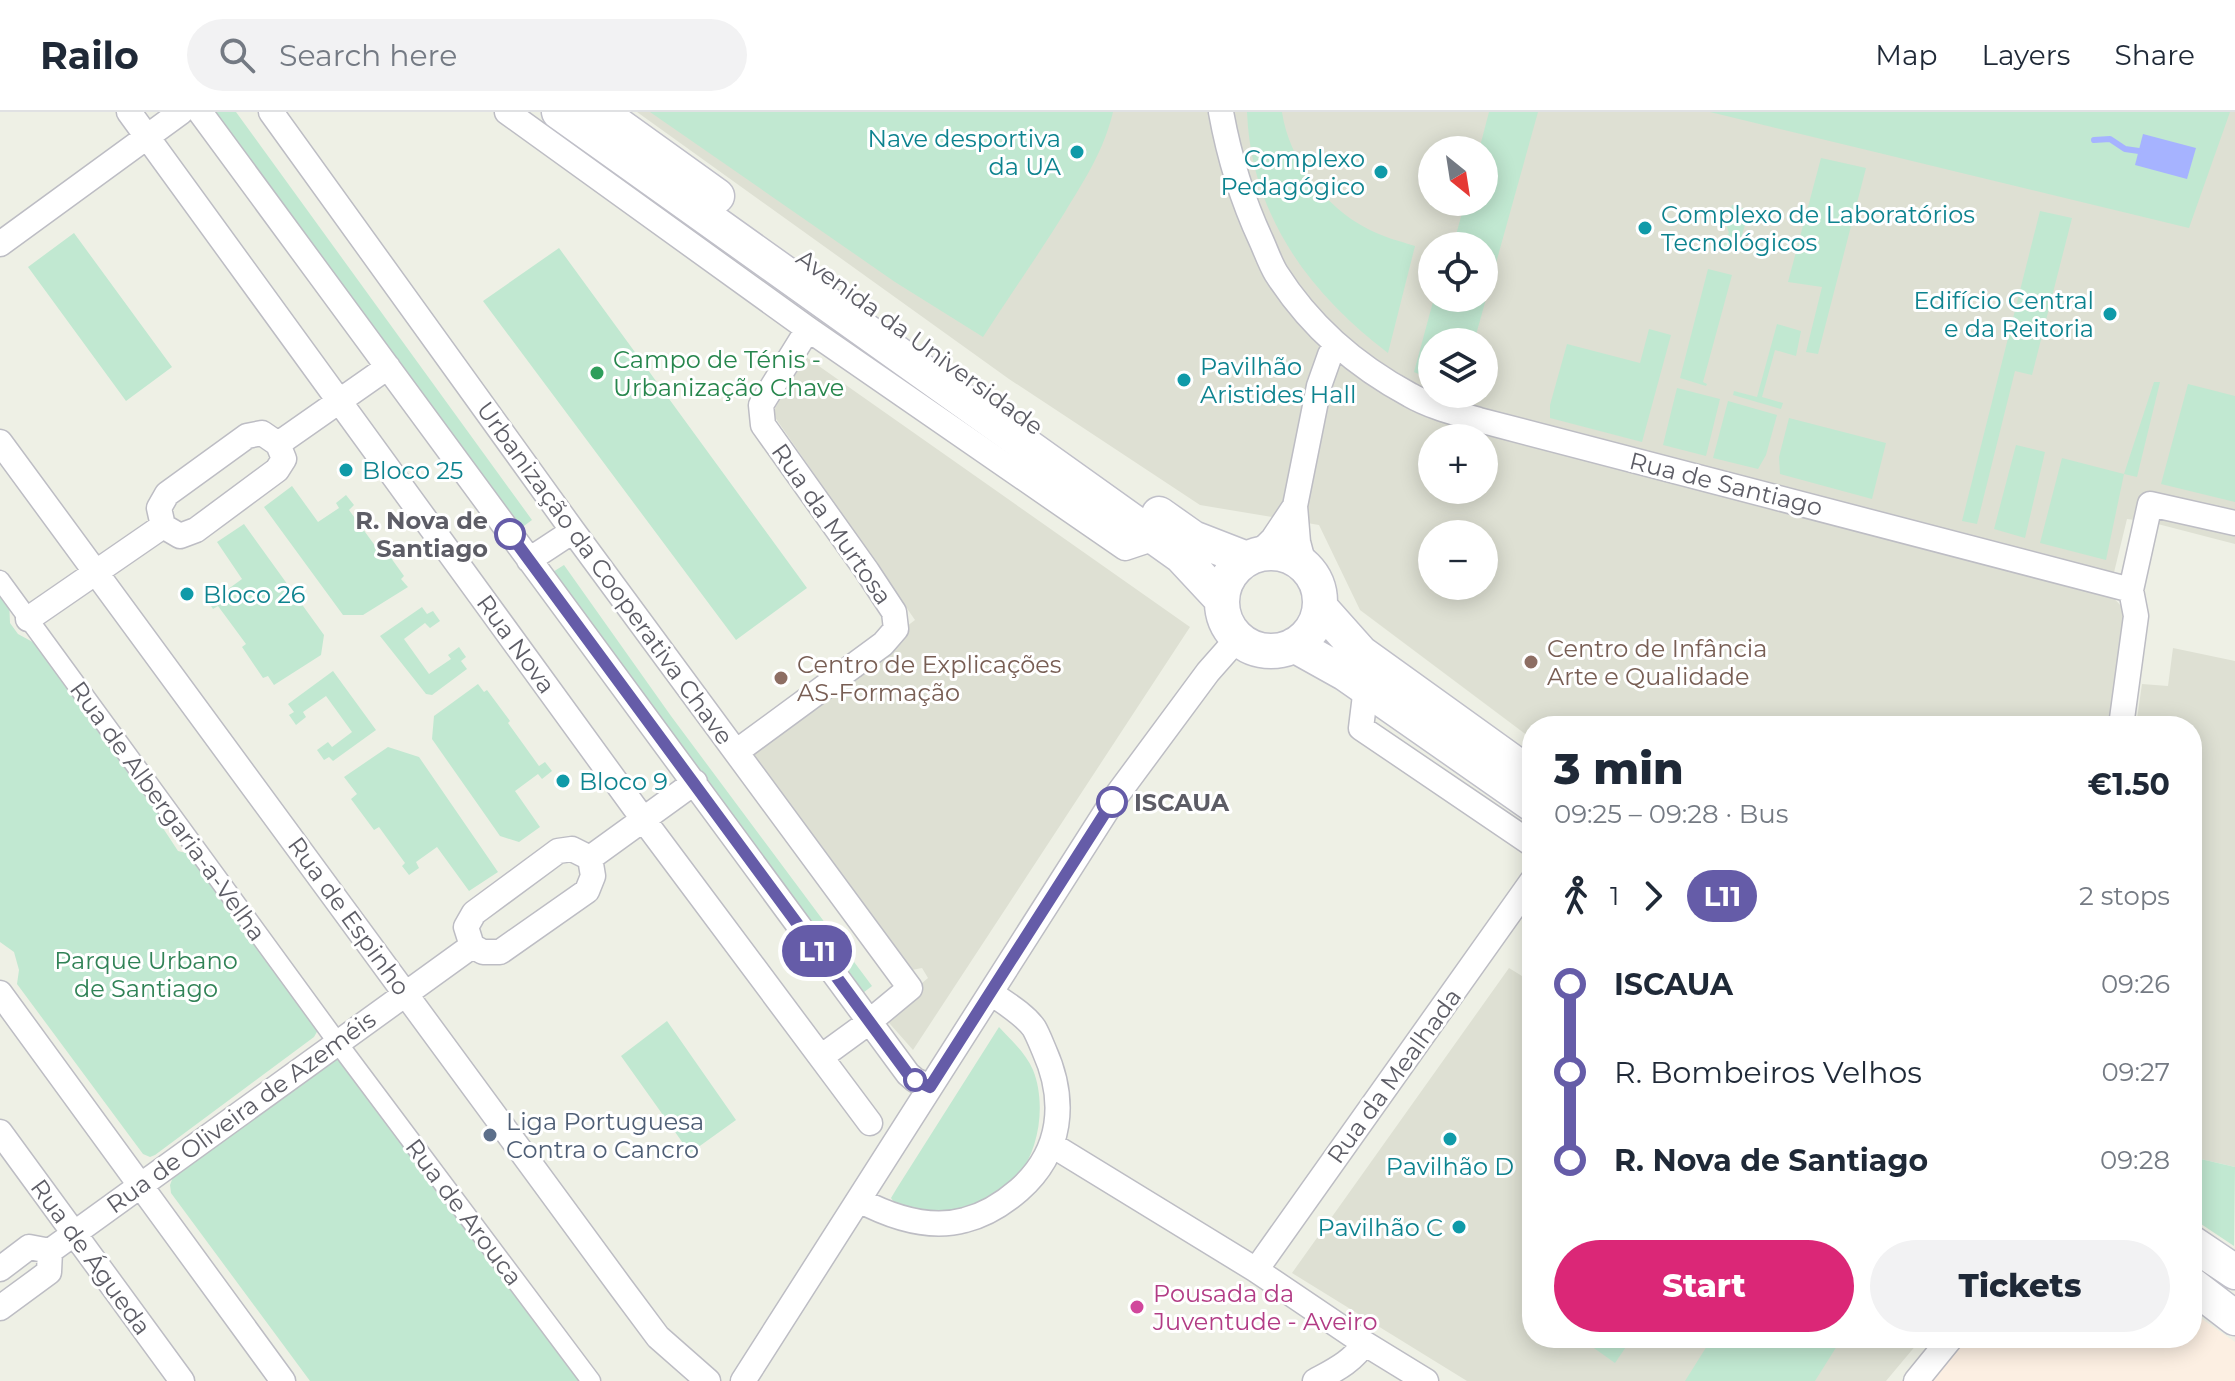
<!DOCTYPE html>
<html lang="en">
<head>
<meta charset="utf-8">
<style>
  body { margin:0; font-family:Montserrat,sans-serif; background:#f2f2f3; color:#1f2937; height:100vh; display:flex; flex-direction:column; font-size:30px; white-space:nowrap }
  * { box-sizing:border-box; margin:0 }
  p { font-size:26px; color:#747a83 }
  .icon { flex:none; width:44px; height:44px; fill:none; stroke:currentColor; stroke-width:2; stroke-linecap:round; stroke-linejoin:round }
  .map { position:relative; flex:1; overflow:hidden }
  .side { position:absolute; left:1522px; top:604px; width:680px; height:632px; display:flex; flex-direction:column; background:#fff; border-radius:32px; box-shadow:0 4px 20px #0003 }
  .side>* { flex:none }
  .badge { padding:0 16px; border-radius:26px; font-size:28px; line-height:52px }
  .needle { width:52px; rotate:150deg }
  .controls { position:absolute; left:1418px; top:24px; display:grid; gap:16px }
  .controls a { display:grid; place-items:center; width:80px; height:80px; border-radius:50%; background:#fff; box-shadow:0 4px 20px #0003; font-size:40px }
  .map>.badge { position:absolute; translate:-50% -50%; box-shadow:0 0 0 4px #fff }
  .legs { display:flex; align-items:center; gap:12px; height:88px; padding:0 32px; font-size:26px }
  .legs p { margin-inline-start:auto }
  .headline { display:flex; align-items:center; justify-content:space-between; height:136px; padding:0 32px }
  h1 { font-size:44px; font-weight:800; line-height:60px }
  .button { display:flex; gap:16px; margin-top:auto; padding:16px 32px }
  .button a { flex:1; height:92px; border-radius:48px; background:#db2777; color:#fff; font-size:32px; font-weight:800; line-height:92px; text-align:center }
  .button a+a { background:#f2f2f3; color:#1f2937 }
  ul { padding:0 32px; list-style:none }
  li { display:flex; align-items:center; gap:28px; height:88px; font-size:30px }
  li i { display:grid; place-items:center; width:12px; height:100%; margin:0 10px; background:currentColor }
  li i::after { content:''; width:20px; height:20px; margin:-10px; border:6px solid; border-radius:50%; background:#fff }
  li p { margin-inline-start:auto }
  li:first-child i { background:linear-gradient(#0000 50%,currentColor 0) }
  li:last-child i { background:linear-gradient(currentColor 50%,#0000 0) }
  header { display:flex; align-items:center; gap:48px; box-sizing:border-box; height:112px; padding:0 40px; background:#fff; border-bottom:2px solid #e0e1e3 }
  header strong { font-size:38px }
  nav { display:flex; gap:44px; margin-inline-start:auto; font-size:28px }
  .search { width:560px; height:72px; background:#f2f2f3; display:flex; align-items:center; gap:20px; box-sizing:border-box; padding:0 28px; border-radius:44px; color:#747a83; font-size:30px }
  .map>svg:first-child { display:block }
  .education { fill:#dee0d3; fill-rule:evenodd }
  .medical { fill:#fcefe2 }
  .green { fill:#c1e8d1 }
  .water { fill:#a6b3ff }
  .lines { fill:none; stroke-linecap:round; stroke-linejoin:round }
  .stream { stroke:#a6b3ff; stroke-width:6 }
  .pedestrian-casing { stroke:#bdbdc4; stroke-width:21 }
  .minor-casing { stroke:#bdbdc4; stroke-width:27 }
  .secondary-casing { stroke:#c0c0c9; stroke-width:37 }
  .pedestrian { stroke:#fff; stroke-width:18 }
  .minor { stroke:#fff; stroke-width:24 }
  .secondary { stroke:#fff; stroke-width:34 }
  .line-1-casing { stroke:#fff; stroke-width:18 }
  .line-1 { stroke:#655ca8; stroke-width:12 }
  .culture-dot { fill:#0f9aa8; stroke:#fff; stroke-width:3 }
  .leisure-dot { fill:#2e9e5b; stroke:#fff; stroke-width:3 }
  .stop-1-dot { fill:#fff; stroke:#655ca8; stroke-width:4 }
  .education-dot { fill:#8d6e63; stroke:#fff; stroke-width:3 }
  .service-dot { fill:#5c6f8a; stroke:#fff; stroke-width:3 }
  .hotel-dot { fill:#d1479c; stroke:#fff; stroke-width:3 }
  .labels { text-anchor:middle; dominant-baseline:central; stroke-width:6; stroke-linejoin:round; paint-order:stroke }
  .culture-label { font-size:24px; fill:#0d838f; stroke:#fff; text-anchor:start }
  .street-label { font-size:24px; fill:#5d5d66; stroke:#fff }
  .leisure-label { font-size:24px; fill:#27864d; stroke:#fff; text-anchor:start }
  .stop-label { font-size:24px; font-weight:bold; fill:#5d5d66; stroke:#fff; text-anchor:end }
  .education-label { font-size:24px; fill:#785e54; stroke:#fff; text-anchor:start }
  .park-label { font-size:24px; fill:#308256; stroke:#fff }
  .service-label { font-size:24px; fill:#4e5e75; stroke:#fff; text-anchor:start }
  .hotel-label { font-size:24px; fill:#b23c85; stroke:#fff; text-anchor:start }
</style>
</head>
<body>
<header>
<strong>Railo</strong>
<div class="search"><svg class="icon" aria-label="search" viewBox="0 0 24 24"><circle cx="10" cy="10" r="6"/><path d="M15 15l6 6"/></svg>Search here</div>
<nav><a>Map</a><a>Layers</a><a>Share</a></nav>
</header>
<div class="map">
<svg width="2235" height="1269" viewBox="0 0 2235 1269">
  <rect width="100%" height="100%" fill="#eef0e5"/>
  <path class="education" d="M637,0h1598v432l-85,-22 -23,-3 -18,74 14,15 4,22 -15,96h-580v13l-172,-129 -41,-85 -119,-20 -191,-126zM1432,38h52v52h-52zM1432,134h52v52h-52zM1432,230h52v52h-52zM1432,326h52v52h-52zM1432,422h52v52h-52z
    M806,245l384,270 -277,423 -30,-34 45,-38 -6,-10 -10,2 -164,-223 167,-127 -143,-207z
    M2173,536l62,13v506l-43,-10v-431h-56l6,-42 26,2z
    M1509,856l18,11 5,-6v365h390l-36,43h-419l-175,-108z"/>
  <path class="medical" d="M2192,1200l43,30v39h-305l35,-43h227z"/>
  <path class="green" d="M214,0h22l296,408 -15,11z
    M650,0h463c-9,38 -28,67 -48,100 -26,42 -55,83 -82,125l-88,-55z
    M1247,0h35c7,48 43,95 86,117 15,8 31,12 47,17l-27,107c-79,-60 -137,-138 -141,-241z
    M1489,0h49l-64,230h-42v38l-18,-8 20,-74h50v-52h-31l12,-44h19v-52h-5z
    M1710,0h520l-41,116z
    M1821,46l45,10 -48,186 -12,-2 16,-65 -34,-5z
    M1732,93l17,5 -12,43 -15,-4 1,-10 6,-6 -2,-6z
    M2040,99l32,7 -1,4 -39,153 -17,-4 -38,153 -15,-3z
    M74,121l98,134 -46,34 -98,-134z
    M559,136l248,340 -71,52 -253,-339z
    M1708,157l24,6 -29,107 4,2 -1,2 -26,-8z
    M1777,212l24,7 -5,25 -21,-6 -13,47 21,6 -2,6 -48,-14 1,-4 23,6z
    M1649,217l22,6 -29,107 -92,-24v-13l17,-61 73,19z
    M2154,270h6l-23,95 -13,-3 -18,86 -66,-17 22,-85 62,16z
    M2188,272l47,12v106l-74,-18z
    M1677,276l43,11 -14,57 -43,-11z
    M1728,289l49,14 -11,40 -8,14 -45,-11z
    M1789,306l97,25 -14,56 -92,-25 -1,-17z
    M2016,333l29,7 -20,86 -31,-9z
    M292,374l26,36 21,-14 -3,-5 10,-8 8,10 -5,5 27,37 5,-3 23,32 -3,3 7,8 -45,28h-20l-79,-108z
    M244,412l80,111 -3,20 -47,30 -6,-9 -5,2 -21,-31 4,-3 -28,-38 -5,3 -7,-11 10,-7 4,4 22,-16 -25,-37z
    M564,453l107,151 201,270 -13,10 -311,-421z
    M0,475l9,12 1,24 8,11 22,12 122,163 -3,13 19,29 16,4 124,175 -4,7 -159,118 -5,2 -7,-3 -126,-170 2,-14 -5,-18 -14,-10z
    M422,495l5,7 6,-3 7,10 -10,7 -5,-5 -21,16 25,35 22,-15 -3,-4 11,-8 7,10 -5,4 6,8 -35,26 -6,-1 -46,-58z
    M333,559l43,59 -43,31 -4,-4 -5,3 -7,-10 11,-8 4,5 20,-15 -26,-36 -23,16 3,5 -10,8 -7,-10 5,-3 -6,-8z
    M478,572l6,8 3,-2 23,31 -2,2 31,43 6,-4 7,9 -10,8 -4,-5 -23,17 25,36 -21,15 -19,-6 -68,-97 2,-23z
    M388,635l31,10 79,115 -29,19 -32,-44 -21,15 3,6 -10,7 -7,-9 3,-3 -26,-36 -5,3 -23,-31 6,-5 -13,-17z
    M667,909l69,99 -46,33 -69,-97z
    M999,915c12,13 27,26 34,43 13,32 7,79 -15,106 -22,28 -68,42 -101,34 -10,-2 -21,-3 -26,-12l6,-10z
    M340,946l241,323h-271l-139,-188 -1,-8 3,-8 157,-117z
    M2192,1045l43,10 -1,79 -42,-28z
    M1586,1226h46l-17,25 -31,-22z
    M1712,1226h130l-27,43h-130z"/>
  <path class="water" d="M2143,22l53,14 -9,31 -52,-14z"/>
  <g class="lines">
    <path class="stream" d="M2094,28l16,-1 15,10 14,2"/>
    <defs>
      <path id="pedestrian" d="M0,468l343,470 248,331"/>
      <path id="minor" d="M129,0l514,707 227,304
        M200,0l708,962 7,6 15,7
        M271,0l302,419 337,457 -41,34 -48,35
        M507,0l301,217 317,219 30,-10
        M1221,0c8,44 21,87 40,128 5,11 9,23 15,33 33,52 80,93 134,122 21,12 46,18 69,25l652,170
        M0,132l181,-132
        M262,321l16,11 6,15 -7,11 -81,60 -16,6 -17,-10 -4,-18 8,-14 80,-58z
        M0,330l620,844 38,51 50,44
        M278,332l110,-77
        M1257,443l16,-16 22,-33
        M529,448l44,-29
        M1304,453l-6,-23 -3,-36 24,-120 11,-31 6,-11
        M28,507l135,-93
        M1366,575l-5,41 171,116
        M2121,614l15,-110 -5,-26 19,-86 85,19
        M736,640l147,-108 13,-15 -2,-17 -27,-41 -104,-146 -2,-20 47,-76
        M572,737l18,9 3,18 -6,15 -87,61h-17l-11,-6 -6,-19 8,-14 84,-62z
        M590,746l105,-76
        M0,881l283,388
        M0,1020l182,249
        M1052,1033l204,125 108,73 62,38
        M859,1088c32,17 70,30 106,20 20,-5 39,-17 54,-30 43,-38 48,-89 25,-140 -3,-7 -6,-15 -10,-22 -10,-14 -29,-25 -43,-35
        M0,1157l29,-22 21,4 422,-305
        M1256,1158l276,-389
        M0,1196l49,-36 1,-21
        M743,1269l371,-582 94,-127 30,-34
        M1315,1269c18,-10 39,-20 49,-38
        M1916,1269l35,-43"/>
      <path id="secondary" d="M559,0l622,444 41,44
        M600,0l117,84
        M1159,402l34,24 54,21
        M1222 490a49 49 0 1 1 98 0a49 49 0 1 1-98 0Z
        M1320,495l41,46 171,123
        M1294,533l52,29 186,130
        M2192,1131l43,29
        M2192,1173l43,33"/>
    </defs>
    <use href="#pedestrian" class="pedestrian-casing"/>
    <use href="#minor" class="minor-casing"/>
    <use href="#secondary" class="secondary-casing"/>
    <use href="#pedestrian" class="pedestrian"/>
    <use href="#minor" class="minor"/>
    <use href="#secondary" class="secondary"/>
  </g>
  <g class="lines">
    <defs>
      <path id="line-1" d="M510,422l398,540 7,6 15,7 182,-285"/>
    </defs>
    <use href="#line-1" class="line-1-casing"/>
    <use href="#line-1" class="line-1"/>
  </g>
  <g class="culture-dot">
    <circle cx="1077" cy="40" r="8"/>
    <circle cx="1381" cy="60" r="8"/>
    <circle cx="1645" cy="116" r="8"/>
    <circle cx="2110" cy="202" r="8"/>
    <circle cx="1184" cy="268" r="8"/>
    <circle cx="346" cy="358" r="8"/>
    <circle cx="187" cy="482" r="8"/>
    <circle cx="563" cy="669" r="8"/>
    <circle cx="1450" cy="1027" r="8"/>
    <circle cx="1459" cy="1115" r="8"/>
  </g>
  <circle class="leisure-dot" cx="597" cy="261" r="8"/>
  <g class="stop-1-dot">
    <circle cx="510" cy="422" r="14"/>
    <circle cx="1112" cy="690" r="14"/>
    <circle cx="915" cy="968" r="10"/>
  </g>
  <g class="education-dot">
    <circle cx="1531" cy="550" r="8"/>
    <circle cx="781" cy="566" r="8"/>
  </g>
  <circle class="service-dot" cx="490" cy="1023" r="8"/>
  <circle class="hotel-dot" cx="1137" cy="1195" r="8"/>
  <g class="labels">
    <g class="culture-label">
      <text x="1061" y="26" text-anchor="end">Nave desportiva<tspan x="1061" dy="28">da UA</tspan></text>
      <text x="1365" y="46" text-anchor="end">Complexo<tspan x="1365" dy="28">Pedagógico</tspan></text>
      <text x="1661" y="102">Complexo de Laboratórios<tspan x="1661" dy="28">Tecnológicos</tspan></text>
      <text x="2094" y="188" text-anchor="end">Edifício Central<tspan x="2094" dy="28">e da Reitoria</tspan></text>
      <text x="1200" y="254">Pavilhão<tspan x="1200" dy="28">Aristides Hall</tspan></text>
      <text x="362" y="358">Bloco 25</text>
      <text x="203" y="482">Bloco 26</text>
      <text x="579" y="669">Bloco 9</text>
      <text x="1450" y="1054" text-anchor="middle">Pavilhão D</text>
      <text x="1443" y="1115" text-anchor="end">Pavilhão C</text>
    </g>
    <g class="street-label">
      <text transform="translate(920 230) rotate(36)">Avenida da Universidade</text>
      <text transform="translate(1726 372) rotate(14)">Rua de Santiago</text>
      <text transform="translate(832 412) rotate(55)">Rua da Murtosa</text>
      <text transform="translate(605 461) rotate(54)">Urbanização da Cooperativa Chave</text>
      <text transform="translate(516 532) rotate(54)">Rua Nova</text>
      <text transform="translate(168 699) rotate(54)">Rua de Albergaria-a-Velha</text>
      <text transform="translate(349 804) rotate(54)">Rua de Espinho</text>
      <text transform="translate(1394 964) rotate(-54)">Rua da Mealhada</text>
      <text transform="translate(241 1000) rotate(-36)">Rua de Oliveira de Azeméis</text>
      <text transform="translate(464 1100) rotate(53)">Rua de Arouca</text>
      <text transform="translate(91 1145) rotate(54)">Rua de Águeda</text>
    </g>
    <g class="leisure-label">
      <text x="613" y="247">Campo de Ténis -<tspan x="613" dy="28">Urbanização Chave</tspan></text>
    </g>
    <g class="stop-label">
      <text x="488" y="408">R. Nova de<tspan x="488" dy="28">Santiago</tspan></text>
      <text x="1134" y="690" text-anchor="start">ISCAUA</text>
    </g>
    <g class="education-label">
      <text x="1547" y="536">Centro de Infância<tspan x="1547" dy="28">Arte e Qualidade</tspan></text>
      <text x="797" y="552">Centro de Explicações<tspan x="797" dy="28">AS-Formação</tspan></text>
    </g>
    <g class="park-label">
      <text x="146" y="848">Parque Urbano<tspan x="146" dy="28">de Santiago</tspan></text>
    </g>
    <g class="service-label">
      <text x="506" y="1009">Liga Portuguesa<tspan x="506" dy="28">Contra o Cancro</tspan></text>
    </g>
    <g class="hotel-label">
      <text x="1153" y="1181">Pousada da<tspan x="1153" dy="28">Juventude - Aveiro</tspan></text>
    </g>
  </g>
</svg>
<div class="controls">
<a><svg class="needle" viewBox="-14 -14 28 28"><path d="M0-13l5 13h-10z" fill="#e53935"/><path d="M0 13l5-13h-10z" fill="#747a83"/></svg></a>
<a><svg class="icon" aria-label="locate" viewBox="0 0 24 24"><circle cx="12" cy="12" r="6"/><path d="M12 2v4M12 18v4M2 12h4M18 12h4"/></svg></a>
<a><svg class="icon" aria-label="layers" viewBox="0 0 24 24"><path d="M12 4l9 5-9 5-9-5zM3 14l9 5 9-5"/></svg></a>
<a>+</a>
<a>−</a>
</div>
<b class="badge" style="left:817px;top:839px;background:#655ca8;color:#fff">L11</b>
<section class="side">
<div class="headline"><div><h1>3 min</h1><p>09:25 – 09:28 · Bus</p></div><b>€1.50</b></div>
<div class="legs"><svg class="icon" aria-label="walk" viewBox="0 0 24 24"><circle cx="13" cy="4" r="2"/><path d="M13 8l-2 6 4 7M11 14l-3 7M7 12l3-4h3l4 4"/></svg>1<svg class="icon" aria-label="forward" viewBox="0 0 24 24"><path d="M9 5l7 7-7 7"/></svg><b class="badge" style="background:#655ca8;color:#fff">L11</b><p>2 stops</p></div>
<ul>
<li><i style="color:#655ca8"></i><b>ISCAUA</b><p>09:26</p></li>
<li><i style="color:#655ca8"></i><span>R. Bombeiros Velhos</span><p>09:27</p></li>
<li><i style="color:#655ca8"></i><b>R. Nova de Santiago</b><p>09:28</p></li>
</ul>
<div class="button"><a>Start</a><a>Tickets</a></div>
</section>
</div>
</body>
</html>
